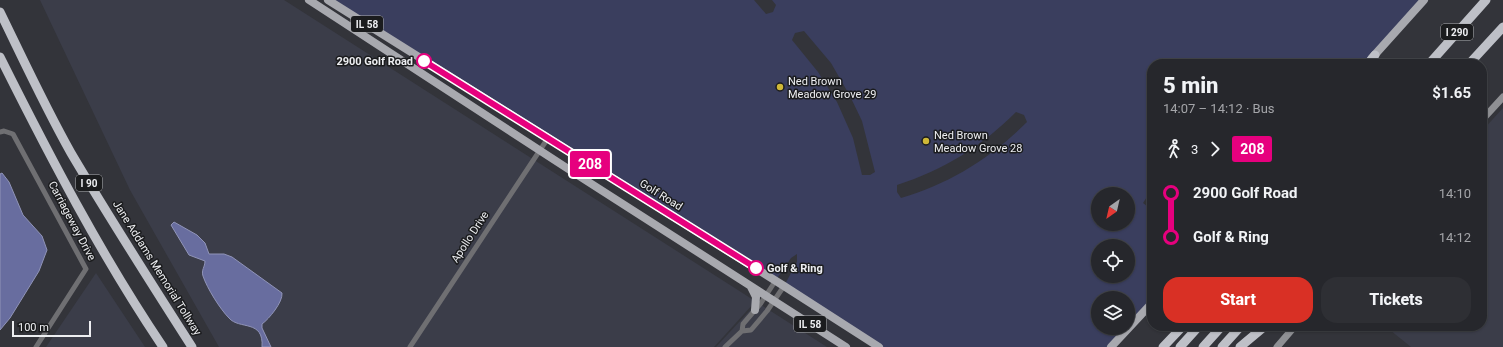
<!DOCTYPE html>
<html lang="en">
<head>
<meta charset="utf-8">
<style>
  body { margin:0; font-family:Roboto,sans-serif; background:#2e2f34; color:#f1f3f6; height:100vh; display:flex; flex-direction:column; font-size:15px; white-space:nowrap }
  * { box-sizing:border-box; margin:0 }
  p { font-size:13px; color:#a4a5a9 }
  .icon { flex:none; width:22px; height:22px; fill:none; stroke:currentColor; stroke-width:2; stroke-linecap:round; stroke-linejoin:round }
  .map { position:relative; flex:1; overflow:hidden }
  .drawer { position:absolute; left:1147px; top:59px; width:340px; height:272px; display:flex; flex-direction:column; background:#26272c; border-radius:16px; box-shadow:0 1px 3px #0004,0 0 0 1px #424448 }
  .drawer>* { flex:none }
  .badge { padding:0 8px; border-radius:3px; font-size:14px; line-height:26px }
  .needle { width:26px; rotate:214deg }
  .tools { position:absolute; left:1091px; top:187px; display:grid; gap:8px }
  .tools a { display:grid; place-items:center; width:44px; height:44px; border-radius:50%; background:#26272c; box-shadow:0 1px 3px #0004,0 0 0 1px #424448; font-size:20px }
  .scale { position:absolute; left:12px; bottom:10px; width:79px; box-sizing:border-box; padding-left:4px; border:2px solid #edeef1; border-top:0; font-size:11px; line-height:14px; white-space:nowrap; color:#edeef1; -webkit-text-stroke:3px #1b1c1e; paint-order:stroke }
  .map>.badge { position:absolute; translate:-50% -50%; box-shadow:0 0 0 2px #fff }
  .legs { display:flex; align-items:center; gap:6px; height:44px; padding:0 16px; font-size:13px }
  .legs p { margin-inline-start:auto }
  .overview { display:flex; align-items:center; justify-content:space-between; height:68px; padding:0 16px }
  h1 { font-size:22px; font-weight:800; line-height:30px }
  .button { display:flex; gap:8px; margin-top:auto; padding:8px 16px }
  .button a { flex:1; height:46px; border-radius:16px; background:#d93025; color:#fff; font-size:16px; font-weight:800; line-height:46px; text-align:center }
  .button a+a { background:#2e2f34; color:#f1f3f6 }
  ul { padding:0 16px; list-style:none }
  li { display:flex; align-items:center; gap:14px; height:44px; font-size:15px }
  li i { display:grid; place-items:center; width:6px; height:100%; margin:0 5px; background:currentColor }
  li i::after { content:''; width:10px; height:10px; margin:-5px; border:3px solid; border-radius:50%; background:#26272c }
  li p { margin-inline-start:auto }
  li:first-child i { background:linear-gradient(#0000 50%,currentColor 0) }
  li:last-child i { background:linear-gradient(currentColor 50%,#0000 0) }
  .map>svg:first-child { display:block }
  .built { fill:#3b3d49 }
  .green { fill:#3a3e5e; fill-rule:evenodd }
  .water { fill:#686d9f; stroke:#9094b8 }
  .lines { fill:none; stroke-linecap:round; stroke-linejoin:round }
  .street { stroke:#6f6f72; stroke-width:5 }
  .secondary { stroke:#8f9094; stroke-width:7 }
  .primary { stroke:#a8a9af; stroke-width:8 }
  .highway { stroke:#bec0c7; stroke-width:9 }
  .line-1-casing { stroke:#fff; stroke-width:9 }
  .line-1 { stroke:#e6007e; stroke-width:6 }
  .stop-1-dot { fill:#fff; stroke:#e6007e; stroke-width:2 }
  .poi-dot { fill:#cfb837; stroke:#1b1c1e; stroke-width:1.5 }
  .labels { text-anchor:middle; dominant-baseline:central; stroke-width:3; stroke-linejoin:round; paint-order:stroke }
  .shield { fill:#1b1c1e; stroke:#aeafb2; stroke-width:1 }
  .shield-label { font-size:10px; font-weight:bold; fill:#edeef1 }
  .stop-label { font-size:11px; font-weight:bold; fill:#edeef1; stroke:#1b1c1e; text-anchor:end }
  .poi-label { font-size:11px; fill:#edeef1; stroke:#1b1c1e; text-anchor:start }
  .street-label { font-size:11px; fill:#edeef1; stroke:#1b1c1e }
</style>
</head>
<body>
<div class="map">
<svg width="1503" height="347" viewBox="0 0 1503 347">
  <rect width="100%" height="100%" fill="#33343a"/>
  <path class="built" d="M40,0h244l543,347h-111l36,-39 2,-5 -40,44h-495l-89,-157z
    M1503,108v239h-92l-26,-21h97v-195z
    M96,273l49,74h-99z"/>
  <path class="green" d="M328,0h426l12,14 7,-2 3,-7 -4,-5h652l-58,64h-214v125l-9,14 9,7v92l-24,25v-29h-30v30h30l-18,19h-231l-95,-61 13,-24v-8l-6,4 -15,22zM804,31l27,32 19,33 12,25 13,51 -5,3h-8l-9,-37 -16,-36 -19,-30 -26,-32 3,-7zM1016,112l8,3 3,7c-36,36 -78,62 -126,76l-4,-6v-7c47,-15 85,-39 119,-73zM1098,194h30v30h-30zM1098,246h30v30h-30z"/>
  <path class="water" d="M2,173l7,9 14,33 19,21 5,14 -8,21 -29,47 -10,12v-156z
    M174,222l23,13 8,8 4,11h15l8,3 50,36c1,9 -13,26 -20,31v4l9,19h-9c2,-28 -23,-17 -33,-29 -9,-9 -22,-30 -26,-42 -2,-6 2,-9 2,-15l-16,-6 -18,-30z"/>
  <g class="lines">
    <path class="street" d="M0,132l4,-1 9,3 73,135 -50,78
      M742,331l9,-1 16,-19 17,-25
      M410,347l138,-209
      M725,347l17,-16 1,-7 18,-21 15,-23"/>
    <path class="secondary" d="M1482,120l21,-23
      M1277,347l18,-21"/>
    <path class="primary" d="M309,0l267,174 270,173
      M328,0l456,286 95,61
      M1371,59l53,-59
      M751,287l5,10 -1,13
      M1111,347l41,-44"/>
    <path class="highway" d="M0,12c23,47 45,95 71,141 39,66 80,130 121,194
      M0,57c50,100 101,198 163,290
      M1368,64l7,-9
      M1429,64l57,-64
      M1469,64l34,-37
      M1163,347l20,-21
      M1180,347l19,-21
      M1203,347l19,-21
      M1222,347l19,-21
      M1240,347l25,-21"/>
  </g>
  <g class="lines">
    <defs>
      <path id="line-1" d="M424,61l332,207"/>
    </defs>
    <use href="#line-1" class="line-1-casing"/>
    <use href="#line-1" class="line-1"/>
  </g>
  <g class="stop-1-dot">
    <circle cx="424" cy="61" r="7"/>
    <circle cx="756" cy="268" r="7"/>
  </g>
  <g class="poi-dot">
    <circle cx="780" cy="87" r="4"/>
    <circle cx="926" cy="141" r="4"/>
  </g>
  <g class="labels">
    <g class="shield">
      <rect x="351" y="16" width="32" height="16" rx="3"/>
      <rect x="1441" y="24" width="32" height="16" rx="3"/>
      <rect x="76" y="175" width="26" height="16" rx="3"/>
      <rect x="794" y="316" width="32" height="16" rx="3"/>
    </g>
    <g class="shield-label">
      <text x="367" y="24">IL 58</text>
      <text x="1457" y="32">I 290</text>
      <text x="89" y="183">I 90</text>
      <text x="810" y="324">IL 58</text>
    </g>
    <g class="stop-label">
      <text x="413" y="61">2900 Golf Road</text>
      <text x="767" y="268" text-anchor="start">Golf &amp; Ring</text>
    </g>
    <g class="poi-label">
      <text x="788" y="81">Ned Brown<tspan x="788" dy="13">Meadow Grove 29</tspan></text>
      <text x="934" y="135">Ned Brown<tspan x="934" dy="13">Meadow Grove 28</tspan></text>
    </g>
    <g class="street-label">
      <text transform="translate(661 195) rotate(32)">Golf Road</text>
      <text transform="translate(72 221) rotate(62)">Carriageway Drive</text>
      <text transform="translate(470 237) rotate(-57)">Apollo Drive</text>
      <text transform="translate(157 268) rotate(58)">Jane Addams Memorial Tollway</text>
    </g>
  </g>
</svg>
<div class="tools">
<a><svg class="needle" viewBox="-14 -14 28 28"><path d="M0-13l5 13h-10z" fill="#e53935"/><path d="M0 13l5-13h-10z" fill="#a4a5a9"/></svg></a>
<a><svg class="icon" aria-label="locate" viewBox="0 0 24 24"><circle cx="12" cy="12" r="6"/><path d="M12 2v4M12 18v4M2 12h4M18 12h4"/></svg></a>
<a><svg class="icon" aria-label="layers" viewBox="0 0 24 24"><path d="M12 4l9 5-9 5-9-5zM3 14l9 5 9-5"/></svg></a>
</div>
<div class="scale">100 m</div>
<b class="badge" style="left:590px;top:164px;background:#e6007e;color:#fff">208</b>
<section class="drawer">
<div class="overview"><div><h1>5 min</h1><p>14:07 – 14:12 · Bus</p></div><b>$1.65</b></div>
<div class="legs"><svg class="icon" aria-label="walk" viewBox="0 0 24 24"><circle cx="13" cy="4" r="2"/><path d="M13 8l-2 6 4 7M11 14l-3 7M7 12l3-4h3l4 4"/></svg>3<svg class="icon" aria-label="forward" viewBox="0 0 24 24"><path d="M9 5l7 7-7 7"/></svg><b class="badge" style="background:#e6007e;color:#fff">208</b></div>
<ul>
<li><i style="color:#e6007e"></i><b>2900 Golf Road</b><p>14:10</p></li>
<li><i style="color:#e6007e"></i><b>Golf &amp; Ring</b><p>14:12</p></li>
</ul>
<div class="button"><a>Start</a><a>Tickets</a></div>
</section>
</div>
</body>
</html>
